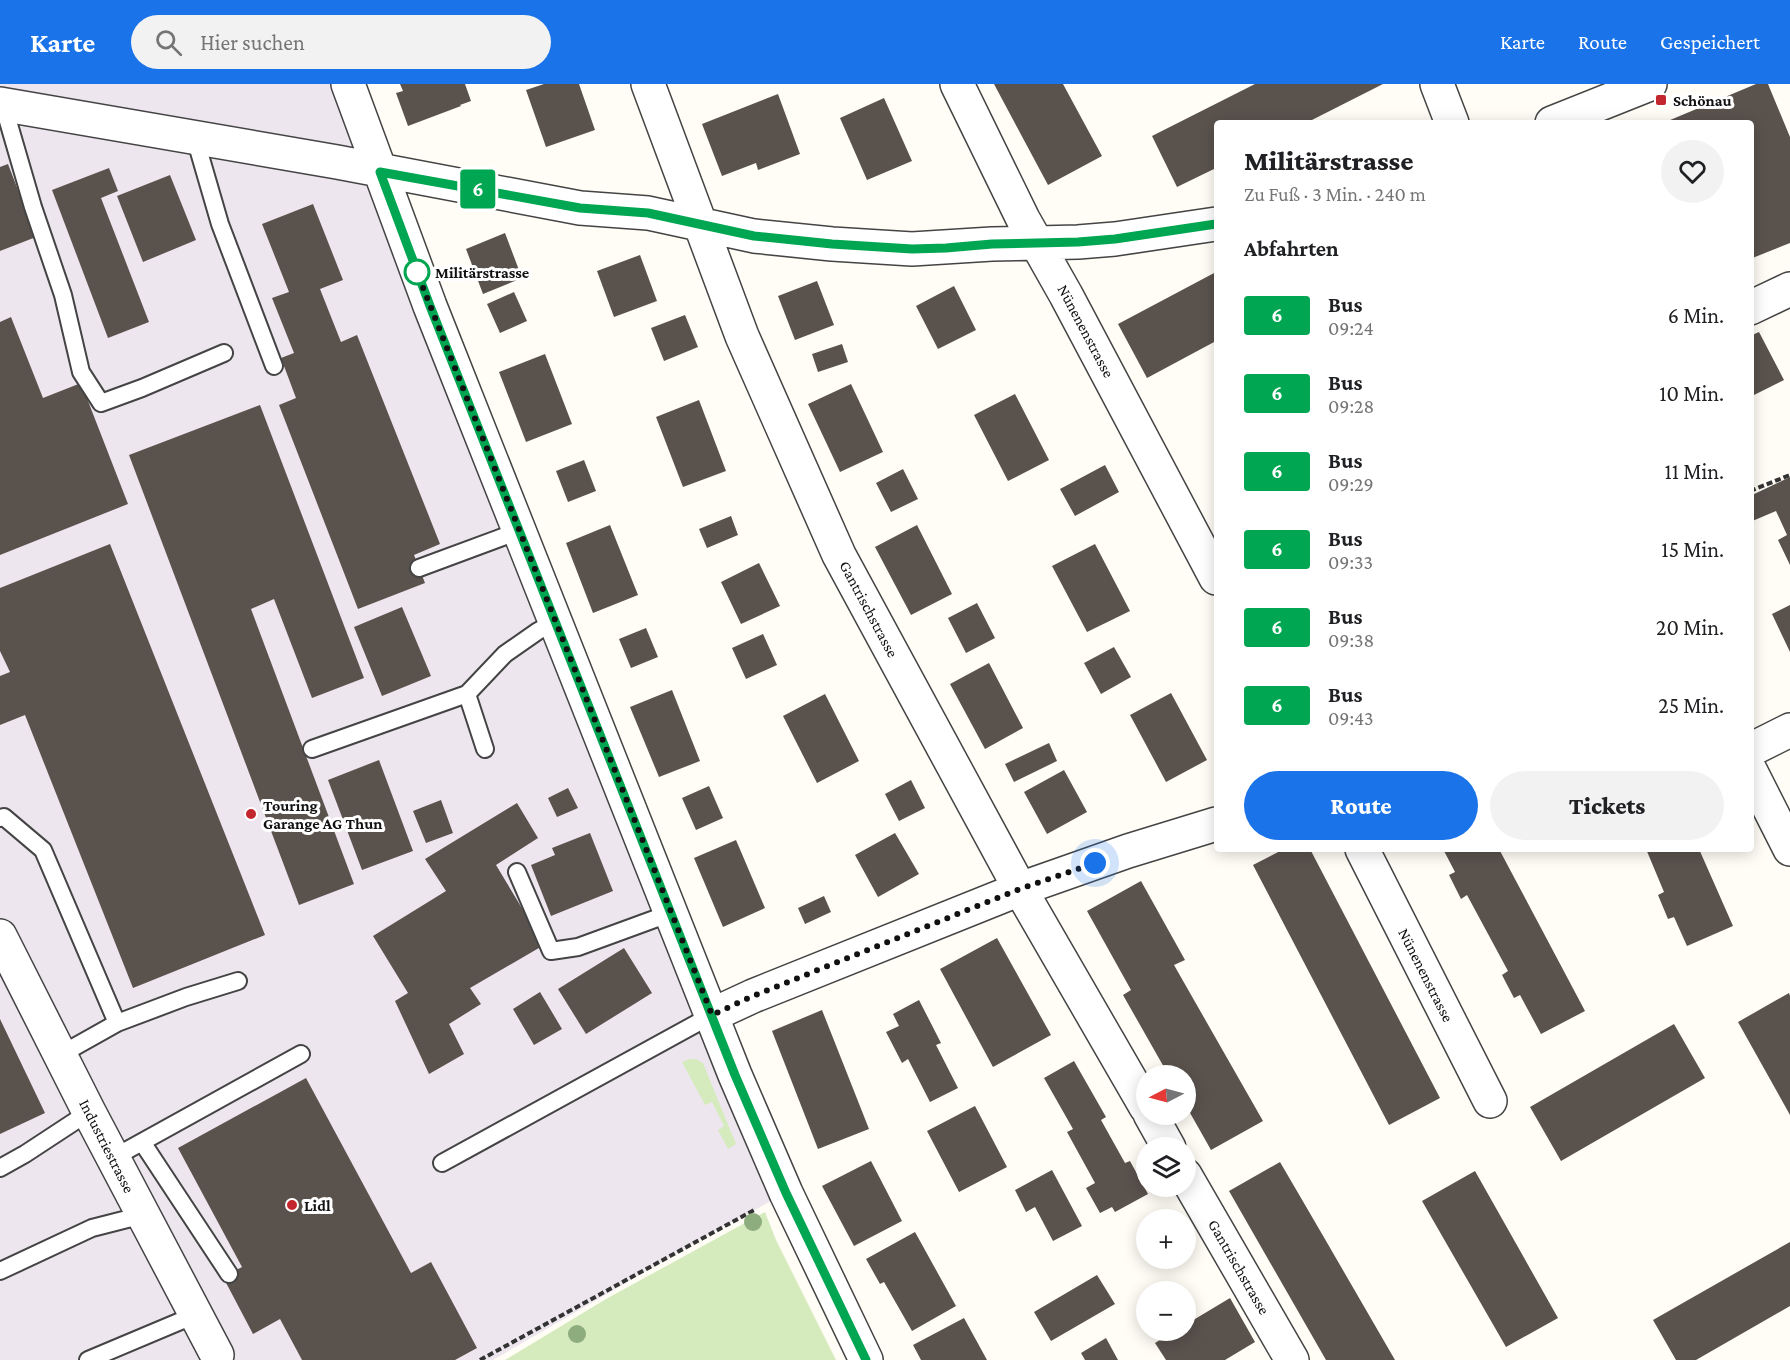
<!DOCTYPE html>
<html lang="de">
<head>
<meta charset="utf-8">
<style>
  body { margin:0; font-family:"Crimson Pro",serif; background:#f2f2f2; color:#202124; height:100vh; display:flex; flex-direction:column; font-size:22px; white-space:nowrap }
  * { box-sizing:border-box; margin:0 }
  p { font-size:20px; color:#757577 }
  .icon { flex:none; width:33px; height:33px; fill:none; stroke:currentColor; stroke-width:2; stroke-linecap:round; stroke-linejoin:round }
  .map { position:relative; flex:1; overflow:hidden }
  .side { position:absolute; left:1214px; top:36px; width:540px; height:732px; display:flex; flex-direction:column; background:#fff; border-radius:6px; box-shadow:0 3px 15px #0003 }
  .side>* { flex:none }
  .badge { padding:0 12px; border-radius:4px; font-size:21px; line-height:39px }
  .needle { width:39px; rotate:264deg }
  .controls { position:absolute; left:1136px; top:981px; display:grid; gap:12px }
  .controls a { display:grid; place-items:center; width:60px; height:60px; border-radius:50%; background:#fff; box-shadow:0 3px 15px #0003; font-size:30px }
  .you { position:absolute; width:30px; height:30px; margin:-15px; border:4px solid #fff; border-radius:50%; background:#1a73e8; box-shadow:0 0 0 9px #1a73e833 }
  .map>.badge { position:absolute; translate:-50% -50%; box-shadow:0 0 0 3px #fff }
  h2 { padding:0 30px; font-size:22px; line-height:54px }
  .round { display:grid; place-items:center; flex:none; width:63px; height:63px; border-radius:32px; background:#f2f2f2 }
  .head { display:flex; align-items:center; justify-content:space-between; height:102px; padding:0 30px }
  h1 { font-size:28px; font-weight:800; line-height:45px }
  .cta { display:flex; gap:12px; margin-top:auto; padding:12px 30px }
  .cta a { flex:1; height:69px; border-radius:36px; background:#1a73e8; color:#fff; font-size:24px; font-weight:800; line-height:69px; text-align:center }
  .cta a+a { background:#f2f2f2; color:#202124 }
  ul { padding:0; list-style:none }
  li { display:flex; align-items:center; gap:18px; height:78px; padding:0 30px }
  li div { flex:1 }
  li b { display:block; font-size:22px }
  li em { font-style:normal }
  li .badge { min-width:66px; font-weight:700; text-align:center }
  header { display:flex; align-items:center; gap:36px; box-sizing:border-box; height:84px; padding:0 30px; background:#1a73e8; color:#fff }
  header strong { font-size:28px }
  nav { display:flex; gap:33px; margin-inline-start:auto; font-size:21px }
  .search { width:420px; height:54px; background:#f2f2f2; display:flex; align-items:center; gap:15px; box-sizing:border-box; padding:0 21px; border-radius:33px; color:#757577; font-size:22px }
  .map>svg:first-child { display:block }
  .industrial { fill:#eee6ef }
  .green { fill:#d5ebbd }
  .building { fill:#5a524d }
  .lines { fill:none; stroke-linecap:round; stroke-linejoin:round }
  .lane-casing { stroke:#444; stroke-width:20 }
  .street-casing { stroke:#444; stroke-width:36 }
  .path { stroke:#333; stroke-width:4; stroke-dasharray:6 3; stroke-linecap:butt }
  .lane { stroke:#fff; stroke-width:16 }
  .street { stroke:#fff; stroke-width:33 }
  .tree { fill:#8dad7f }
  .line-casing { stroke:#fff; stroke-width:14 }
  .line { stroke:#00a651; stroke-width:9 }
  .walk { stroke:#111; stroke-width:6; stroke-dasharray:0 10.8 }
  .poi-dot { fill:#c4262e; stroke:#fff; stroke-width:2 }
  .stop-dot { fill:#fff; stroke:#00a651; stroke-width:3 }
  .labels { text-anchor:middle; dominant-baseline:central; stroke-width:6; stroke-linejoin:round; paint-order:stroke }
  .poi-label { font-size:16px; font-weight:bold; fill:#111; stroke:#fff; text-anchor:start }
  .stop-label { font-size:16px; font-weight:bold; fill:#111; stroke:#fff; text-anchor:start }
  .street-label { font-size:16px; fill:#111; stroke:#fff }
</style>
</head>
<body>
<header>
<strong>Karte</strong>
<div class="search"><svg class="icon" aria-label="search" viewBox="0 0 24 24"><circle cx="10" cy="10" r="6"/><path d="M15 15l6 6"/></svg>Hier suchen</div>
<nav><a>Karte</a><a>Route</a><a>Gespeichert</a></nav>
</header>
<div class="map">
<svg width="1790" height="1276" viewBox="0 0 1790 1276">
  <rect width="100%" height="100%" fill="#fffdf5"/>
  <path class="industrial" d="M0,0h348l438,1109 -79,43 -214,124h-493z"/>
  <path class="green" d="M690,975h6l7,4 33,81 -8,5 -10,-19 6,-4 -12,-24 -7,3 -23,-43z
    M765,1128l11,28 60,120h-331l101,-61z"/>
  <path class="building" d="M400,0h65l6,17 -11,4 1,1 -53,20 -12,-33 7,-2z
    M544,0h35l16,46 -49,17 -20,-57z
    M994,0h69l39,72 -54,29z
    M1255,0h128l-77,39h-90v45l-39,19 -25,-51z
    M1756,0h12l22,53v106l-40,16v-136h-87z
    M778,10l22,60 -42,16 -2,-7 -34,13 -20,-52z
    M884,14l28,63 -45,19 -27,-62z
    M8,80l28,73 -36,14v-84z
    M109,84l9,23 -17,7 48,124 -41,16 -56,-148z
    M170,91l26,65 -53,22 -26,-66z
    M313,120l30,76 -23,9 21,53 16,-7 83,209 -26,11 11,28 -67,26 -79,-204 17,-7 -15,-40 13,-5 -22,-55 17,-6 -27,-68z
    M505,149l17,45 -39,16 -17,-45z
    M640,171l17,46 -43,16 -17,-46z
    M1216,188v69l-69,37 -29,-54z
    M817,197l17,44 -39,15 -17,-44z
    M954,202l22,44 -38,19 -22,-43z
    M514,208l13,29 -27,12 -13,-29z
    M685,231l13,32 -34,14 -13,-33z
    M11,233l32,81 38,-15 47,121 -128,51v-233z
    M1759,248l25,48 -34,17v-61z
    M842,260l6,18 -30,10 -6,-18z
    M545,270l27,70 -46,18 -27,-70z
    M851,300l32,68 -43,20 -32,-68z
    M1015,310l34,66 -41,21 -34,-66z
    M699,316l27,71 -43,16 -27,-70z
    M260,321l104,273 -52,20 -38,-99 -23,10 103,275 -55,21 -170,-450z
    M584,376l12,31 -28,11 -12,-31z
    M1105,381l14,27 -44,24 -15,-27z
    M903,385l15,30 -27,13 -15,-29z
    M1790,393v88l-12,-25 9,-5 -11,-24 -26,11v-26z
    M731,432l7,19 -31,13 -8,-19z
    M610,441l28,70 -45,18 -27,-70z
    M917,441l35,69 -41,21 -36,-68z
    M110,460l155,391 -132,53 -108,-273 -25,10v-49l10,-4 -10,-21v-63z
    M1095,460l35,67 -43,21 -35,-66z
    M759,479l21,43 -39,18 -20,-42z
    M977,519l18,35 -29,15 -18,-35z
    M1790,521v47l-18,-38z
    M402,523l29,69 -49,20 -28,-69z
    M646,544l12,29 -27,11 -12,-29z
    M763,550l14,31 -31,14 -14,-31z
    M1114,563l17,30 -30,17 -17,-31z
    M989,579l34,65 -38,21 -35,-65z
    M672,606l28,71 -41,16 -29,-70z
    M1171,609l36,67 -41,22 -36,-67z
    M825,610l34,67 -42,22 -34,-67z
    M1049,659l8,18 -43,21 -9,-18z
    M379,676l34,91 -51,19 -34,-90z
    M1064,686l23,42 -40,22 -23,-42z
    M911,696l14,28 -26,13 -14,-27z
    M709,702l14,32 -27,12 -14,-32z
    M568,704l10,20 -21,9 -9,-19z
    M441,716l12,33 -27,10 -13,-32z
    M517,719l21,35 -42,27 48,80 -74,43 11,16 -32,20 15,30 -35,20 -34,-73 13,-8 -35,-57 73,-45 -21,-32z
    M590,749l23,58 -62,25 -20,-51 24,-10 -3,-7z
    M895,749l24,41 -41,23 -23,-42z
    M736,756l29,68 -42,19 -29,-69z
    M1284,765h26l130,249 -51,27 -136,-260z
    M1443,765h56l86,162 -44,23 -21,-39 -6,3 -12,-23 6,-4 -41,-76 -6,4 -12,-24 6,-3z
    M1646,765h53l34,77 -46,20 -13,-29 -6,2 -10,-24 6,-3z
    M1141,797l44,79 -11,5 89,156 -52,29 -26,-46v-28h-16l-46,-81 8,-5 -44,-79z
    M824,812l7,16 -26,12 -7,-16z
    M997,854l54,97 -58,32 -53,-98z
    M624,864l28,45 -66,41 -28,-45z
    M540,908l22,37 -28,16 -21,-36z
    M1789,909l1,3v119l-52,-93z
    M919,916l22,43 -5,2 22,43 -28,14 -22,-43 -6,4 -16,-31 13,-6 -6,-12z
    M822,926l47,119 -51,20 -46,-118z
    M0,935l45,94 -45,21z
    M1674,940l31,54 -144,83 -31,-54z
    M1074,977l32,56 -5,3 24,43 5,-2 18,33 -33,18 -3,-5 -12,6 -14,-25 9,-5 -28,-51 6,-3 -29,-51z
    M306,994l105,195 20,-11 46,86 -22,12h-153l-22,-41 -27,15 -30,-57 19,-10 -64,-119z
    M975,1022l32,61 -48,25 -32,-61z
    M871,1077l31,60 -48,25 -32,-60z
    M1280,1078l42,72 73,126h-69l-97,-169z
    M1052,1086l30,56 -29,15 -18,-34 -9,5 -11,-22z
    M1475,1087l83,147 -52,29 -84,-146z
    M915,1148l41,74 -44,25 -28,-49 -4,2 -14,-25z
    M1790,1158v64l-94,54h-20l-23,-40z
    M1097,1191l18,29 -64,37 -17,-29z
    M1230,1214l25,44 -30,18h-59l-11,-17 21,-13h9v-5z
    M964,1234l23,42h-66l-8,-15z
    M1106,1254l12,22h-33l-4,-7z"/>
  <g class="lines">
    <defs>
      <path id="lane" d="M3,20l30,103 30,88 18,77 20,31 41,-15 82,-35
        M195,54l25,86 54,142
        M419,484l100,-37
        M467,610l18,55
        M312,665l155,-55 38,-40 33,-23 17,-9
        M0,734l4,-1 39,33 74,173 -57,32
        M517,788l34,79 27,-4 93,-34
        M117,939l69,-26 52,-16
        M142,1058l87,132
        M113,1074l188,-104
        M442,1079l270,-148
        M0,1084l25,-14 64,-42
        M0,1187l92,-43 51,-13
        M88,1276l107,-45"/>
      <path id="street" d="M348,0l82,222 305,769 51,118 80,167
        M648,0l94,252 97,219 181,334 126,218
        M957,0l66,135 43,76 150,283
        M1437,0l15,39
        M0,20l337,58 243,46 68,5 106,23 78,8 80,5 80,-5 86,-2 37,-3 101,-15
        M1552,39l98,-39
        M1750,224l40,-19
        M1750,666l40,-20
        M1750,686l40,79
        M1362,765l128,252
        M0,852l89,176 128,243
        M712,931l41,-19 267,-107 108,-38 88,-27
        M1150,1030l19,34
        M1185,1091l107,185"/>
    </defs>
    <use href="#lane" class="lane-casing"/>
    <use href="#street" class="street-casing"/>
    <path class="path" d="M1750,407l40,-16
      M480,1276l276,-151"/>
    <use href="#lane" class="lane"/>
    <use href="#street" class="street"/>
  </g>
  <g class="tree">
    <circle cx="753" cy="1138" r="9"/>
    <circle cx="577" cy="1250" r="9"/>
  </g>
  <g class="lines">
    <defs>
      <path id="line" d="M866,1276l-80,-167 -51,-118 -305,-769 -50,-134 200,36 68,5 106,23 78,8 80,5 34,-1 46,-4 86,-2 37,-3 101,-15"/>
    </defs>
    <use href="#line" class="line-casing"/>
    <use href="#line" class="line"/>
    <path class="walk" d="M417,188l-1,-2 296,745 41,-19 267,-107 75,-26"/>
  </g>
  <g class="poi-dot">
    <rect x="1655" y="10" width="12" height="12" rx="3"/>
    <circle cx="251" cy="730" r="6"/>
    <circle cx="292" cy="1121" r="6"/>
  </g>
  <circle class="stop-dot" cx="417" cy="188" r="12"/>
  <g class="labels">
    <g class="poi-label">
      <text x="1673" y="16">Schönau</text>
      <text x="263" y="721">Touring<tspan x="263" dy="18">Garange AG Thun</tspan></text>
      <text x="304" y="1121">Lidl</text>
    </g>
    <g class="stop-label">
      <text x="435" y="188">Militärstrasse</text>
    </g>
    <g class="street-label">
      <text transform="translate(1086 247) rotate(62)">Nünenenstrasse</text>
      <text transform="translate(869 525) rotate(62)">Gantrischstrasse</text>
      <text transform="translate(1426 891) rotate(63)">Nünenenstrasse</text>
      <text transform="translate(107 1062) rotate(63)">Industriestrasse</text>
      <text transform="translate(1239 1183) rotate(60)">Gantrischstrasse</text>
    </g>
  </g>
</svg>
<div class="controls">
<a><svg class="needle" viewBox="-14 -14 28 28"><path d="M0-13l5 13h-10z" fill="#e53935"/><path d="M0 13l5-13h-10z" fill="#757577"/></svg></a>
<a><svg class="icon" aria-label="layers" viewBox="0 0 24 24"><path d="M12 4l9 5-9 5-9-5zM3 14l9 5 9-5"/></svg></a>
<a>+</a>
<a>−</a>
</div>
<div class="you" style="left:1095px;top:779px"></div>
<b class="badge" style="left:478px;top:105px;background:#00a651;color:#fff">6</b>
<section class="side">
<div class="head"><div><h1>Militärstrasse</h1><p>Zu Fuß · 3 Min. · 240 m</p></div><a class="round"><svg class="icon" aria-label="heart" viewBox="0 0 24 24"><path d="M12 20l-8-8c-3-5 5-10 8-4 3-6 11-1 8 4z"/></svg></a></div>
<h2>Abfahrten</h2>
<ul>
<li><span class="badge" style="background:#00a651;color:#fff">6</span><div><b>Bus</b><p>09:24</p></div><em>6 Min.</em></li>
<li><span class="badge" style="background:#00a651;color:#fff">6</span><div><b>Bus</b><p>09:28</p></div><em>10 Min.</em></li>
<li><span class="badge" style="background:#00a651;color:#fff">6</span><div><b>Bus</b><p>09:29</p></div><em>11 Min.</em></li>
<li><span class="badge" style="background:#00a651;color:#fff">6</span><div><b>Bus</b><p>09:33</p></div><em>15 Min.</em></li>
<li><span class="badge" style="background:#00a651;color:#fff">6</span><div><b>Bus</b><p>09:38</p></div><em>20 Min.</em></li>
<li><span class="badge" style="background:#00a651;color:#fff">6</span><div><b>Bus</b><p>09:43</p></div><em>25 Min.</em></li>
</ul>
<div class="cta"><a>Route</a><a>Tickets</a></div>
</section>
</div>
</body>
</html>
